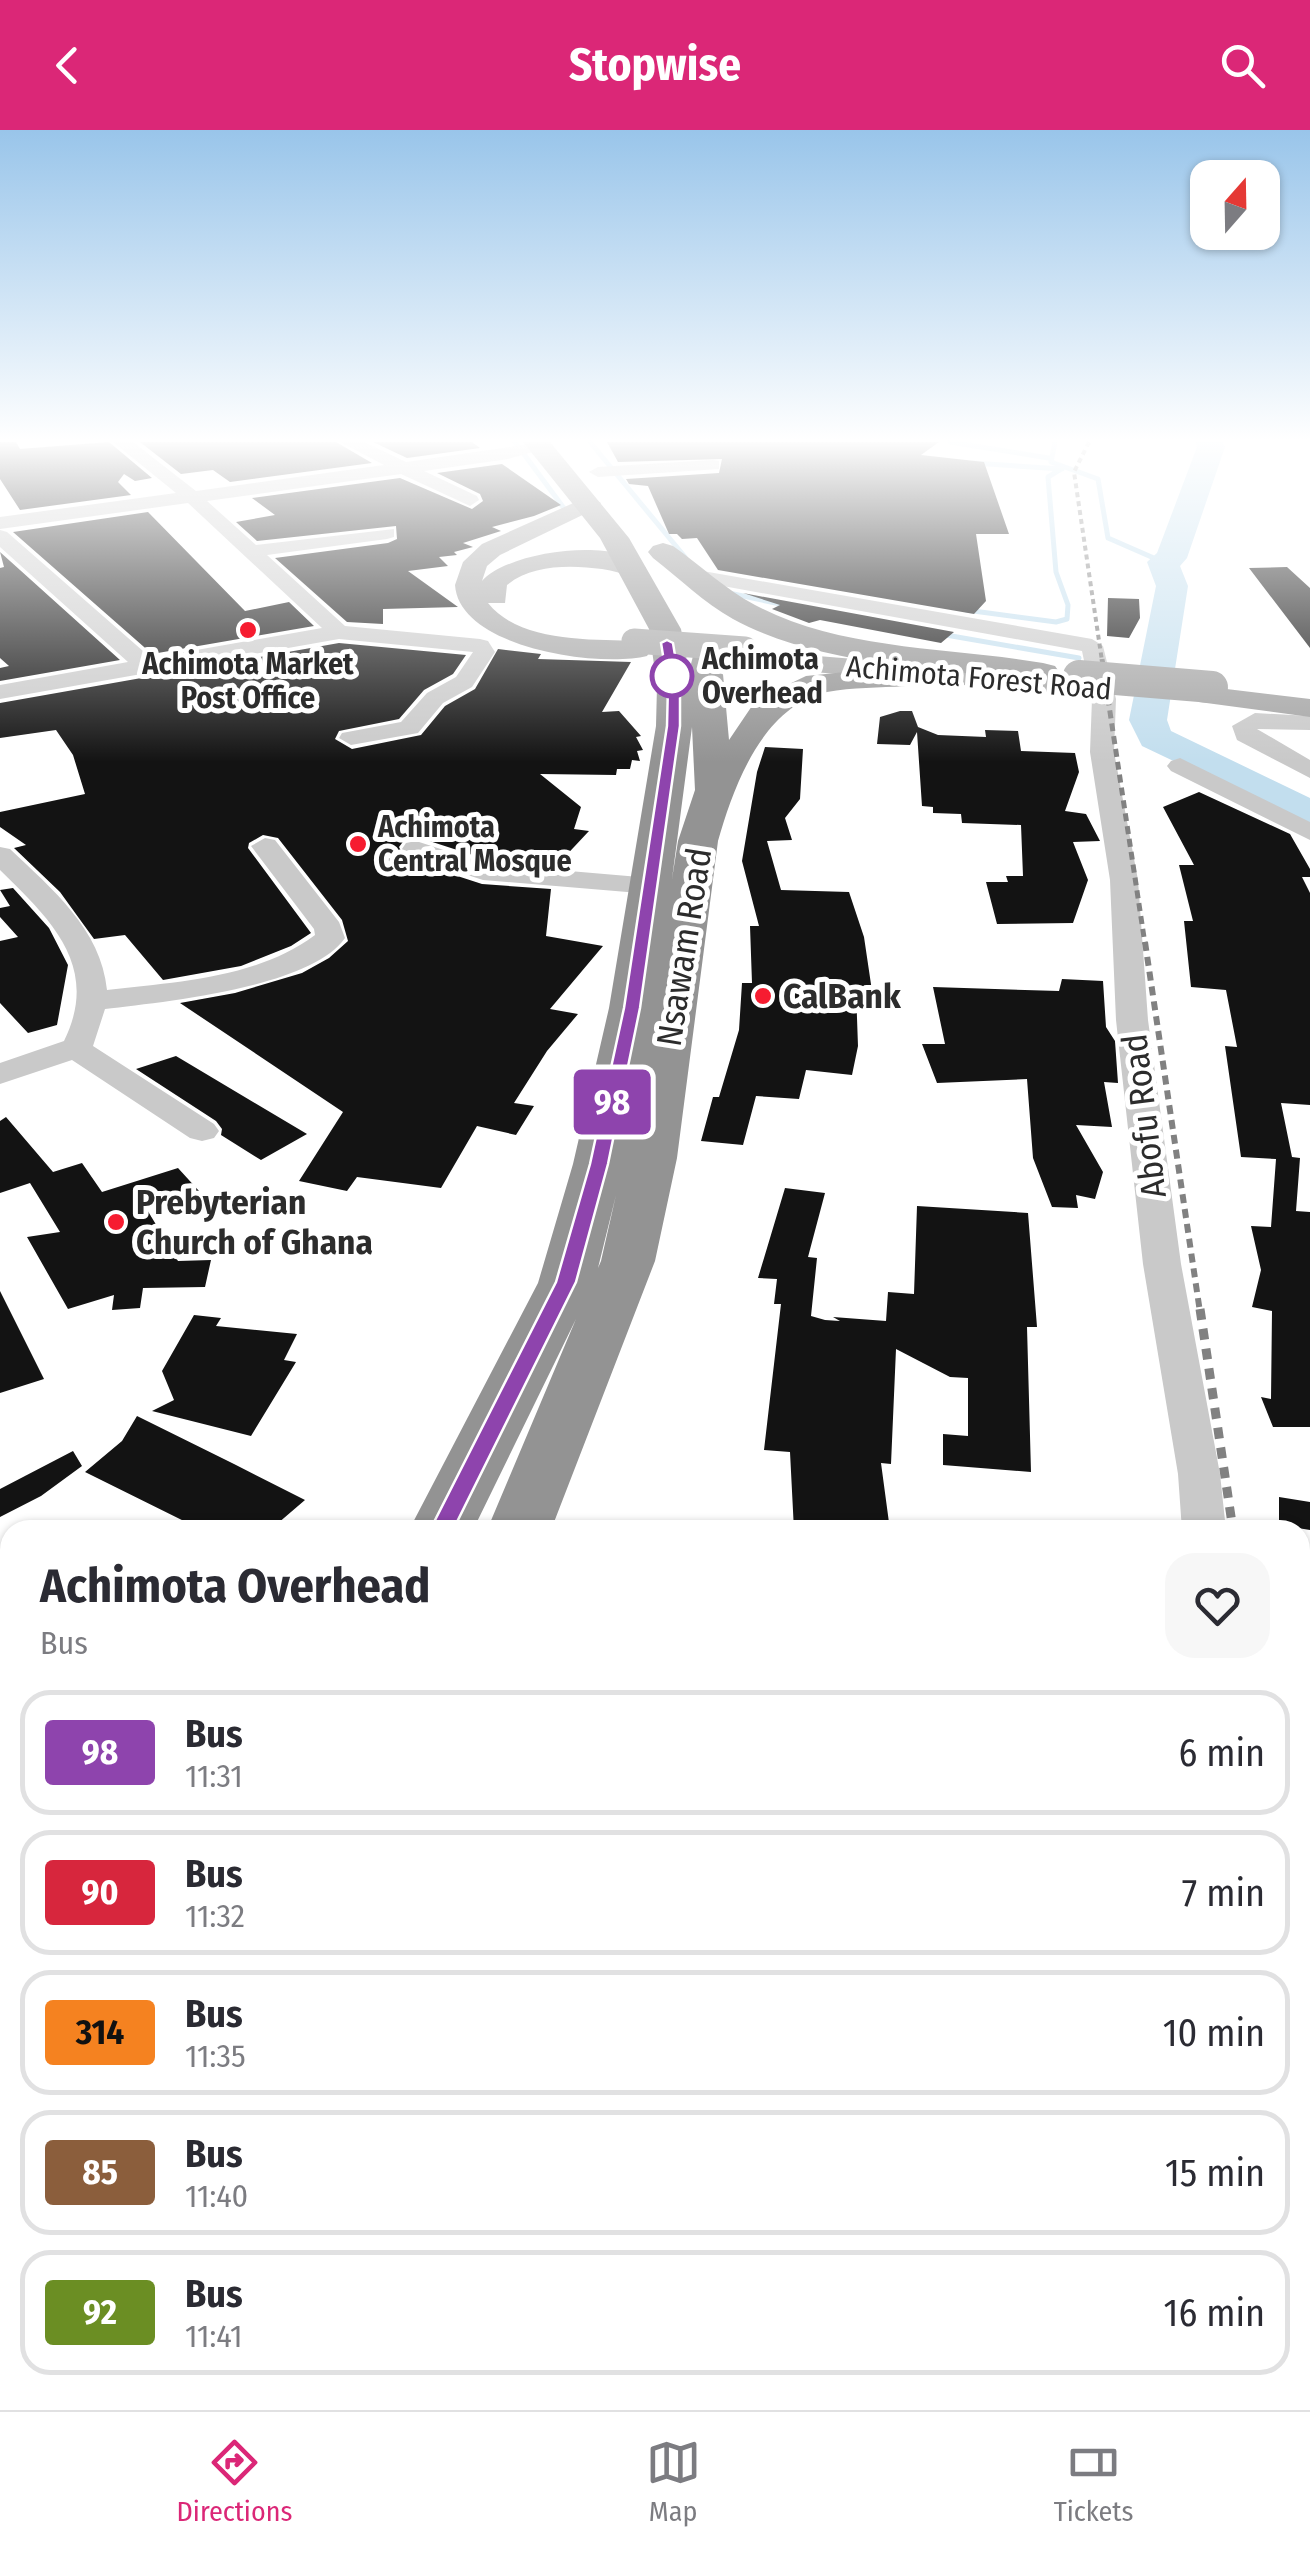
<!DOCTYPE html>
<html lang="en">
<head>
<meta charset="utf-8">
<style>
  body { margin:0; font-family:"Fira Sans Condensed",sans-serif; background:#f7f7f7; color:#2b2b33; height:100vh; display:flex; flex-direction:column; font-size:38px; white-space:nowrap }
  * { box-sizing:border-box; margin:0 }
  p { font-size:32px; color:#7c7c81 }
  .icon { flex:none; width:55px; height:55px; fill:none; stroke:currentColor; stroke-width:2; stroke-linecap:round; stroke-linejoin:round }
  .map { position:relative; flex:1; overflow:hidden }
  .sheet { position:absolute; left:0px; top:1390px; width:1310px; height:890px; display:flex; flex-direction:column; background:#fff; border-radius:30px 30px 0 0; box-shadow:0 2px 8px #0004 }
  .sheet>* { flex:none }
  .badge { padding:0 20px; border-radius:8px; font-size:35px; line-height:65px }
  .needle { width:65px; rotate:20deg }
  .controls { position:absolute; left:1190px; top:30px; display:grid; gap:20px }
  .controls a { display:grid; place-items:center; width:90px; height:90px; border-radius:20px; background:#fff; box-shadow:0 2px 8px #0004; font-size:50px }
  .map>.badge { position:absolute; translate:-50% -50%; box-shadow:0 0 0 5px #fff }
  .round { display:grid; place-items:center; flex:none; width:105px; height:105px; border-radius:30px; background:#f7f7f7 }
  .summary { display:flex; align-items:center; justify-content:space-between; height:170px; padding:0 40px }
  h1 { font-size:48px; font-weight:700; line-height:75px }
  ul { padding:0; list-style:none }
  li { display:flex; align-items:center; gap:30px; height:125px; margin:0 20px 15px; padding:0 20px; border:5px solid #e1e1e2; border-radius:30px }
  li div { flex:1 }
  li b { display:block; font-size:38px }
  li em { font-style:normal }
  li .badge { min-width:110px; font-weight:700; text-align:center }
  header { display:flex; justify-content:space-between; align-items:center; height:130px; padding:0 40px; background:#db2777; color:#fff; font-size:45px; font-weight:700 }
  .menu { display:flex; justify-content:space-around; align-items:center; height:140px; border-top:2px solid #e1e1e2; background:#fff; font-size:28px; color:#7c7c81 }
  .menu a { display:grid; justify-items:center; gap:5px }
  .menu .selected { color:#db2777 }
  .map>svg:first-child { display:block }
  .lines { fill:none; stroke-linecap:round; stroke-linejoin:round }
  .stream { stroke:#c2deee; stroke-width:5 }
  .river { fill:#c2deee; fill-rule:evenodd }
  .building { fill:#131313 }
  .minor { fill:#c9c9c9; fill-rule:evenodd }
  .major { fill:#a4a4a4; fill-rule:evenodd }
  .highway { fill:#939393; fill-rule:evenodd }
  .rail-far4 { stroke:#818181; stroke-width:4; stroke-dasharray:5 4; stroke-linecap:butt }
  .rail-far3 { stroke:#818181; stroke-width:5; stroke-dasharray:8 5; stroke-linecap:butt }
  .rail-far2 { stroke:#818181; stroke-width:6; stroke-dasharray:9 6; stroke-linecap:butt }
  .rail-far1 { stroke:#818181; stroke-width:9; stroke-dasharray:11 9; stroke-linecap:butt }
  .rail { stroke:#818181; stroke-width:11; stroke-dasharray:15 11; stroke-linecap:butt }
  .major-bridge-far1 { stroke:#a4a4a4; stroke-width:25 }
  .major-bridge { stroke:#a4a4a4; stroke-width:32 }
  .line { fill:#8e44ad; stroke:#fff; stroke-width:2.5 }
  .poi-dot { fill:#f61c30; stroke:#fff; stroke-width:4 }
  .stop-dot { fill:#fff; stroke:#8e44ad; stroke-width:5 }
  .labels { text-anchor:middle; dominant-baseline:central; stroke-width:10; stroke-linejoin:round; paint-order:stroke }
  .far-stop-label { font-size:30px; font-weight:bold; fill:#2c2c2c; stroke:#fff; text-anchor:start }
  .far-poi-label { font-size:30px; font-weight:bold; fill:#2c2c2c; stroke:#fff }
  .far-street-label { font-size:30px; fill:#2c2c2c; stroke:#fff }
  .street-label { font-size:35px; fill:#2c2c2c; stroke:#fff }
  .poi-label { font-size:35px; font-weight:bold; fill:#2c2c2c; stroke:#fff; text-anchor:start }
</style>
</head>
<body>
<header><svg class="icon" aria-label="back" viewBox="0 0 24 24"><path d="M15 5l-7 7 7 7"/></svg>Stopwise<svg class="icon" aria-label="search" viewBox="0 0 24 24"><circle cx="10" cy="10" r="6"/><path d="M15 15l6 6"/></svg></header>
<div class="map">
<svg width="1310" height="2280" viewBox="0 0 1310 2280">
  <rect width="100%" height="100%" fill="#fff"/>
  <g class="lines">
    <path class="stream" d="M515,312l51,69
      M590,312l95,115
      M950,312l99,16
      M1055,312l-4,20 47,17 10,59 55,24
      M973,333l89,6
      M729,463l56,12
      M966,480l90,12 11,-3 1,-14 -12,-33 -8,-95 13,-8
      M940,504l139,24"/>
    <path class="river" d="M1196,312h27l2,5 -38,111 -7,8 8,20 -21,134 4,11 139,67v28l-168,-80 -13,-26 27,-134 -9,-24 10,-9 40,-106z"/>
  </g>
  <path class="building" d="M0,312h16l4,7 89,-7 43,36 -17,3 -11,-7 -6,8 13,13 -111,15 -20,-31z
    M140,312h196l36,21 -142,19 -17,-12 -32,4z
    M373,312h99l8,6 -73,10z
    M607,312h332l-18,13 63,7 25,72h-33l10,67 -12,13 -256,-44 -21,-32 -15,1 -5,-5h-8l-21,-48 -19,-2 -3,-5 93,-6 3,-14 -104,3z
    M502,334l59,41 -27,11 -42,11 9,4 -38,12 10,4 -19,5 3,3 -18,2 9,9 -40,5 50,36 -75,2v15l-36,-2 -72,-64 113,-15 9,-4 -1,-13 -139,15 -21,-19 39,-7 -23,-17 148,-20 72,31 11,-8 -3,-7 -43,-21z
    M148,382l97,99 44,-9 25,24 -162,28 -139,-122z
    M0,422l120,108 -120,21v-13l9,-2 -9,-8v-90l4,-1z
    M1287,437l23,21v60l-61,-80z
    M743,463l211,39 -13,11 -121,-23 -11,3 -37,-14 8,-4z
    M1108,468l31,1 1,19 -11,20 -22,-2z
    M339,513l127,12 -13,19 -29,16 -25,29 -60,12 -4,8 17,10 69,-14 24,-29 30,-17 23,-40 43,5 -3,5 93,3 -29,50 17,-1 22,25 -5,1 7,13 -6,1 3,10 -8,-1 -2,9h-13l-1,6 -76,-1 41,33 -7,22 15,2 -30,32 13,2 -3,2 -81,-7 -71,-23 -12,2 -6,8 6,12 77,25 69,5 -5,47 57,10 -53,63 28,5 -31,37 -33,52 20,3 -18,29 -39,-9 -36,62 -84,-11 -10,14 -48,-10 44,-69 -163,-109 55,-10 67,-20 27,-15 19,-17 -6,-21 -64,-82 -15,-3 -14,8 -1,5 63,85 -20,13 -50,20 -78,14 -38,-45 -31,4 -34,-47 -46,-44 12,-3 -26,-18v-15l85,-18 -12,-39 -17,-25 -56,8v-35z
    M900,581h12l6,16 20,8 48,2 -1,-7 33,1 3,20 54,2 4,19 -14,39 21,3 14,27 -27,1 15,38 -15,43 -76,1 -11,-42h22l-2,-6h17l-2,-51 -59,-2 -1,-9 -28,-1v-6l-11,-1 -5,-74 -7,13 -33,-1 3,-27z
    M765,617l38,2 -3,50 -15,19 7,22 -25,1 14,49 68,2 15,45 8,54 -16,-1 2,56 -6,29 -46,-5 -7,29 -43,-3 -13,49 -42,-4 12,-44h6l20,-67 3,-47h10l-2,-57h9l-17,-65 15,-89z
    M1199,662l91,42 20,35v8h-8l8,16v212l-29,-2 11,54 8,1 -4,53 14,1v215h-37l-12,-30 10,2 1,-88 -20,-4 9,-37 -10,-44 20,1 5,-68 -35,-2 -16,-111 12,1 -11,-57 -35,-3 -7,-66h9l-14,-56h15l-31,-58z
    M13,758l36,40 19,37 -11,60 -29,8 -28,-30v-62l18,-4 -18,-20v-9l10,-2 -10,-16z
    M1062,849l41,2 3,46 9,14 3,42 -14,-1 8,45 -36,-2 27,47 -8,27 -19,-4 2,13 -26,-1 -19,-49 -6,-79 -90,4 -15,-39h23l-12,-57 126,4z
    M176,926l131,78 -46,26 -40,-25 1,-6 -6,-8 -80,-52z
    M6,987l47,55 29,-9 20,29 76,-24 21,23 -53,17 32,53 33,-1 -6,27 -62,1 -3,20 -28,2 2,-15 -46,14 -41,-72 33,-5 -30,-49 -30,10v-72z
    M785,1058l40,5 -17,64 9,1 -6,58 14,4 15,1 -7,-4 53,4 2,-29 26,2 3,-88 111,7 9,114h-10l4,145 -88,-7v-31l25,2v-58l-18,-1 -54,-28 -5,115 -10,-1 9,67h-96l-4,-78 -26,-2 17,-146h-7l3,-25 -19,-1z
    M0,1161l44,88 -44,14z
    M194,1185l27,3 -5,8 81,8 -13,26 12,2 -45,74 -99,-25 22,-11 -12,-29z
    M137,1286l97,48 71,36 -35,30h-68l-117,-58 37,-31z
    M73,1321l9,15 -41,30 -41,21v-28z
    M1279,1367l31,5v28l-31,-5z"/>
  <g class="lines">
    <path class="minor" d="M113,312h20l63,49 188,-26 -44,-23h24l42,20 138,-20 -1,7 -35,10 -84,12 53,25 2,4 -9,6 -69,-32 -194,27 49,44 138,-16v8l-7,2 -120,16 78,71 135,13 8,2 7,11 -23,35 -29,16 -25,30 -67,12 -12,-7 3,-5 59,-11 26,-29 29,-16 17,-25 -134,-13 -339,60v-14l128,-23 -128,-115v-17l7,2 144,126 171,-30 -134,-125 -188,26v-12l176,-24z
      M713,330l6,1v8l-121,8 -9,-5 9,-5z
      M697,440l395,69 11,7 13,53 -2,53 24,128 10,140 33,244 39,210 6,56h-44l-4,-56 -35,-210 -27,-244 -6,-140 -20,-128 2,-53 -10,-48 -392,-71 -3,-4z
      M1255,583l55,3v14l-53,-1 53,31v18l-73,-38 -5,-14z
      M1180,628l130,64v18l-139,-69 -4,-5 4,-5z
      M265,708l10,2 64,82 6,16c-35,50 -182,64 -240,71l-12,37 121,78 5,7 -5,7 -12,3 -12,-3 -118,-78 -72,24v-21l64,-22c37,-75 -14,-122 -64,-171v-23l10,2c42,40 91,80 97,141 69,-8 151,-12 208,-55l-1,-6 -63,-83z
      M416,711l71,23 164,14 10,2 4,6 -4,6 -10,2 -168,-14 -77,-25 -4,-6 4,-6z
      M10,1436v32l-10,1v-32z
      M1300,2239l10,4v37h-45v-10h35z"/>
    <path class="major" d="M589,366l12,7 -4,5 -97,47 -13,11 -5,15c26,-30 137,-45 164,-13l-4,6c-14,3 -26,-3 -40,-5 -30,-4 -70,-5 -95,16l-2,18h-17c32,40 102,36 149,38l10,3 4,6 -4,6c-48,12 -188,-8 -192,-71l8,-23 19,-18z
      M743,520l335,27 10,3 5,6 -5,6 -10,3 -345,-30 -4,-6 4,-6z
      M1210,557l100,12v18l-111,-15 -4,-6 4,-6z"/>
    <path class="highway" d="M523,312h27l79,96 52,91 8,43 4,-16h24l5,7 7,77 27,-40 50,-24 99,-10 12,3 5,7 -5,7 -12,3c-25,2 -53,1 -78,6 -64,14 -93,93 -109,149l-41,317 -22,103 -104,269h-64l89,-211 -103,211h-64l129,-247 35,-119 36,-156 47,-282 1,-40 -8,-57 -49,-91zM692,597l3,63 -17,51 -6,38zM616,1065l-15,66 -3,7z
      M663,413l10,3c27,19 52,43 82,59 86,46 194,42 288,58l12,3 5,7 -5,7 -12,3c-101,-17 -218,-14 -310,-64 -29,-16 -54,-41 -80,-61l-5,-6 5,-6z
      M124,2270h96l-2,10h-96z
      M240,2270h96l-2,10h-96z"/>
    <path class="rail-far4" d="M1089,312l-15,30 28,189"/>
    <path class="rail-far3" d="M1102,529l43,285"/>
    <path class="rail-far2" d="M1145,812l55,370"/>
    <path class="rail-far1" d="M1200,1179l33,221"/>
    <path class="rail" d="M1300,1852l10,67"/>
    <path class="major-bridge-far1" d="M634,511l111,8"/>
    <path class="major-bridge" d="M1079,546l133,11"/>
  </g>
  <linearGradient id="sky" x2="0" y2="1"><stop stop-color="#99c5ea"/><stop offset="0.49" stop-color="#fff"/><stop offset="1" stop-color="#fff" stop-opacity="0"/></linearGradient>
  <rect width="1310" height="632" fill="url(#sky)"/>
  <path class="line" d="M667,510l6,3 7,43v40l-40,282 -32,156 -32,118 -123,248 -11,8 -12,-8 126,-248 34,-118 34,-156 43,-282 1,-40 -7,-43z"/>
  <g class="poi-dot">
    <circle cx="248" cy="500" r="10"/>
    <circle cx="358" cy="714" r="10"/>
    <circle cx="763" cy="866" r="10"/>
    <circle cx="116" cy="1092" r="10"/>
  </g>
  <circle class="stop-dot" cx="672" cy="546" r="20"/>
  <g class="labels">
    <g class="far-stop-label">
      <text x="702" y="529">Achimota<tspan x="702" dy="34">Overhead</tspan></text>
    </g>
    <g class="far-poi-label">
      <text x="248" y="534">Achimota Market<tspan x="248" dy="34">Post Office</tspan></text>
      <text x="378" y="697" text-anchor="start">Achimota<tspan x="378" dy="34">Central Mosque</tspan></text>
    </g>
    <g class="far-street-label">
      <text transform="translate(979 548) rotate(5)">Achimota Forest Road</text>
    </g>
    <g class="street-label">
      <text transform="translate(684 817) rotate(-81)">Nsawam Road</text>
      <text transform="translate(1144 986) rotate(-97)">Abofu Road</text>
    </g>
    <g class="poi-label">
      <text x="783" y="866">CalBank</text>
      <text x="136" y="1072">Prebyterian<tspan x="136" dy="40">Church of Ghana</tspan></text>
    </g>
  </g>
</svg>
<div class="controls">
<a><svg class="needle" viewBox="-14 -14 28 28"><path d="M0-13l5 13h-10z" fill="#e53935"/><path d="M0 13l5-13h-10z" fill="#7c7c81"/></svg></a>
</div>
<b class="badge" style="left:612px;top:972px;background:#8e44ad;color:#fff">98</b>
<section class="sheet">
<div class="summary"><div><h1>Achimota Overhead</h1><p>Bus</p></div><a class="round"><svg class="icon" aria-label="heart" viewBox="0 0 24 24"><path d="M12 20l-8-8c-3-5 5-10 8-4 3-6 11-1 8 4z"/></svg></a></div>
<ul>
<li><span class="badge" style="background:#8e44ad;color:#fff">98</span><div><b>Bus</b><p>11:31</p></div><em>6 min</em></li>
<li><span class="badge" style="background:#d7263d;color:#fff">90</span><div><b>Bus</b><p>11:32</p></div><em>7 min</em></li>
<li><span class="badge" style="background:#f58220;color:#111">314</span><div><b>Bus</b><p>11:35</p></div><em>10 min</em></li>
<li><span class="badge" style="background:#8b5e3c;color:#fff">85</span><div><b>Bus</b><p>11:40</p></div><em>15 min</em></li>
<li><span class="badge" style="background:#6b8e23;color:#fff">92</span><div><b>Bus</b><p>11:41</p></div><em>16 min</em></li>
</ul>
</section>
</div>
<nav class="menu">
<a class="selected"><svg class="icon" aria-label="directions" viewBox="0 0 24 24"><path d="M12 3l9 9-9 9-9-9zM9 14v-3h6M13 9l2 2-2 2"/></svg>Directions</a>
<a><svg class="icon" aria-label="map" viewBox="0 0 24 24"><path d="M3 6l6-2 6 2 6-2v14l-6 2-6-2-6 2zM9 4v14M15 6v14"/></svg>Map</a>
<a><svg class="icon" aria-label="tickets" viewBox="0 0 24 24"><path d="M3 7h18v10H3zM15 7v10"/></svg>Tickets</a>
</nav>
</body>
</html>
